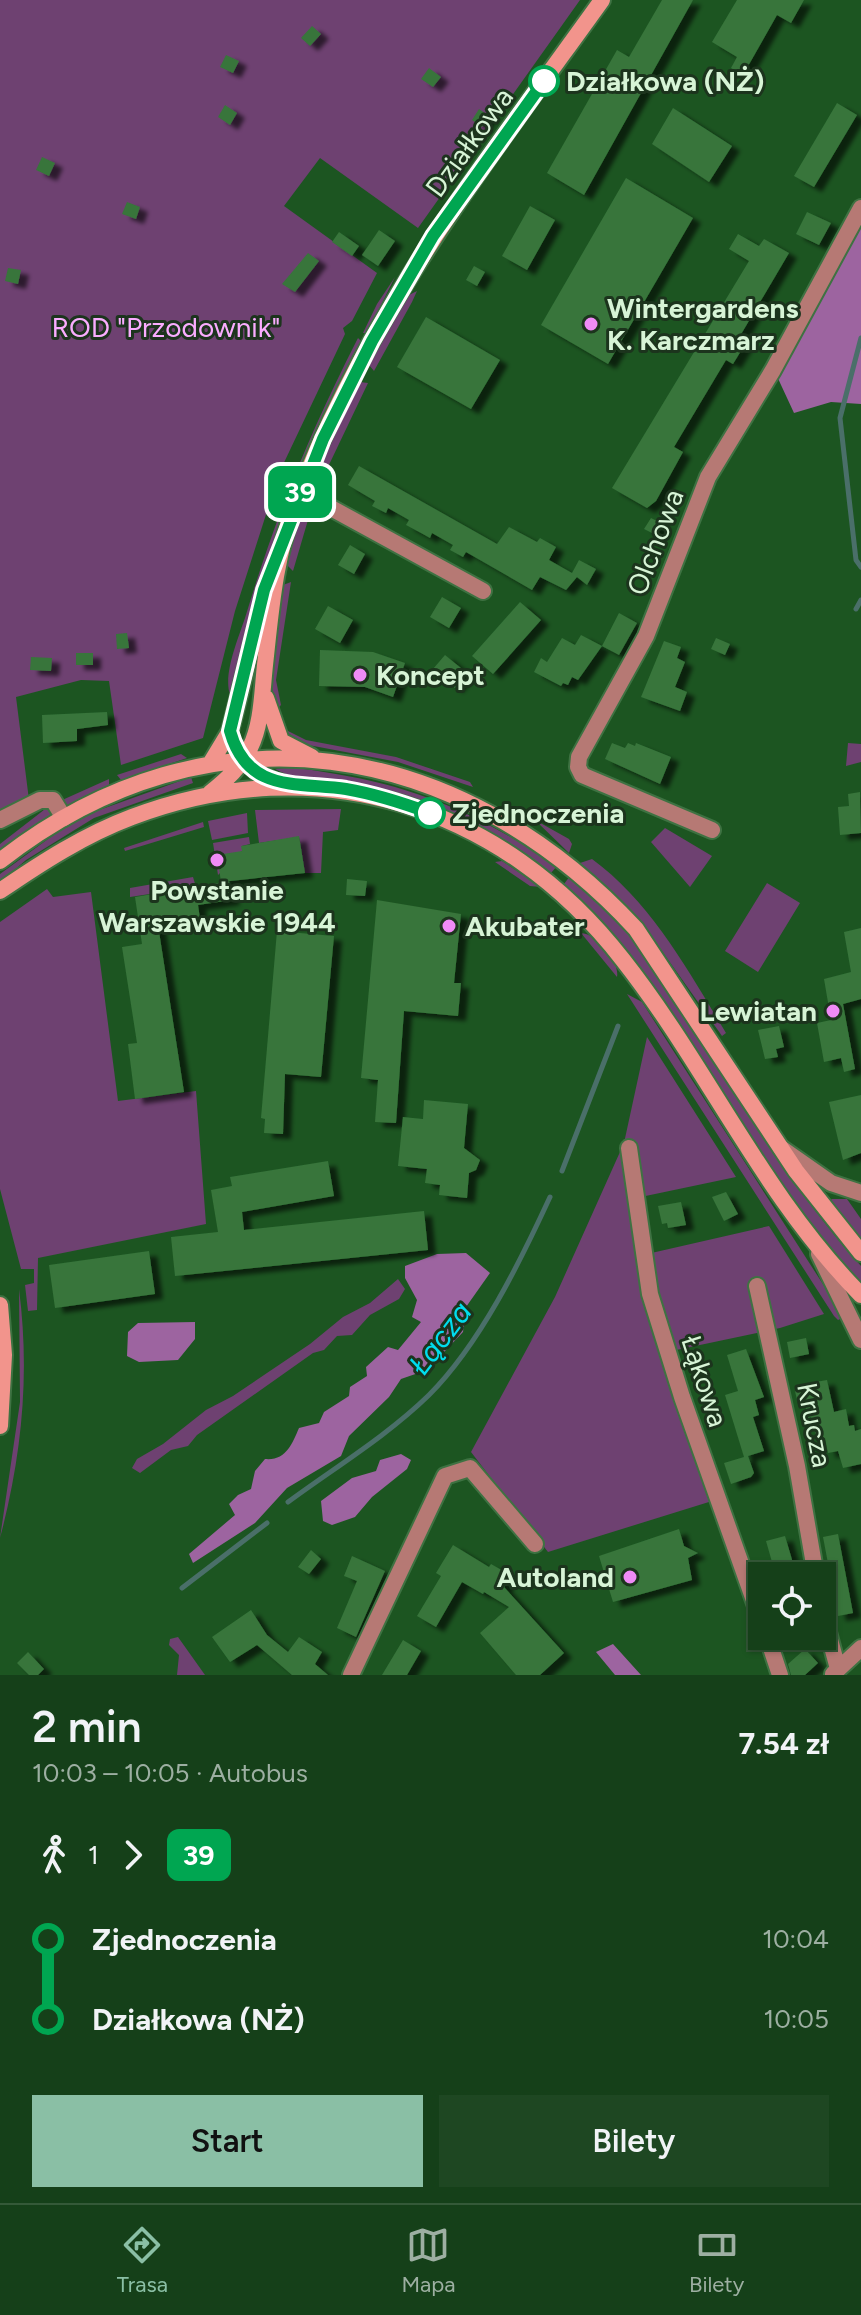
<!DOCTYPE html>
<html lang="pl">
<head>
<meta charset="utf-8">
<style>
  body { margin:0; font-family:Figtree,sans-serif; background:#1e4722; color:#f1f3f6; height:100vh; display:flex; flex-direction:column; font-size:30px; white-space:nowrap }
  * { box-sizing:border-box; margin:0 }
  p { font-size:26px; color:#9dafa2 }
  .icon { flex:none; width:44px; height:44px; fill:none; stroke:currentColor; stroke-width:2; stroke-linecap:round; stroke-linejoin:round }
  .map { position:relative; height:1675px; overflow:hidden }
  .panel { display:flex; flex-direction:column; background:#154019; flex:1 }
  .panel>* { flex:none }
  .badge { padding:0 16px; border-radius:12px; font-size:28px; line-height:52px }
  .tools { position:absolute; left:748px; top:1562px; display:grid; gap:16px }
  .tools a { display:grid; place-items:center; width:88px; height:88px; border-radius:0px; background:#154019; box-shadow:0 2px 6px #0004,0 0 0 2px #345938; font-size:40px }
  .map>.badge { position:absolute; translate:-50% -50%; box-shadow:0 0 0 4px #fff }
  .legs { display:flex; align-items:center; gap:12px; height:88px; padding:0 32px; font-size:26px }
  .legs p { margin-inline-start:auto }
  .headline { display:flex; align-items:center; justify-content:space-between; height:136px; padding:0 32px }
  h1 { font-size:44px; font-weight:600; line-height:60px }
  .action { display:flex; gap:16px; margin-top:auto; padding:16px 32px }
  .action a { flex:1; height:92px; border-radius:0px; background:#8abfa5; color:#111; font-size:32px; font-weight:600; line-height:92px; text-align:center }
  .action a+a { background:#1e4722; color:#f1f3f6 }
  ul { padding:0 32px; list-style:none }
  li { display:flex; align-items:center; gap:28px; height:80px; font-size:30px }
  li i { display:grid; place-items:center; width:12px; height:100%; margin:0 10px; background:currentColor }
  li i::after { content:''; width:20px; height:20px; margin:-10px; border:6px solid; border-radius:50%; background:#154019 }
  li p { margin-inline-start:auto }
  li:first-child i { background:linear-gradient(#0000 50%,currentColor 0) }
  li:last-child i { background:linear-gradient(currentColor 50%,#0000 0) }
  .dock { display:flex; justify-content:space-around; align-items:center; height:112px; border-top:2px solid #345938; background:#154019; font-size:22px; color:#9dafa2 }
  .dock a { display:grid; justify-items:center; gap:4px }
  .dock .active { color:#8abfa5 }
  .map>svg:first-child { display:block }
  .green { fill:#6e4171 }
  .forest { fill:#9d64a0 }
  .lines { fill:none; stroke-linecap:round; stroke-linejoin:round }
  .stream { stroke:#4a6f69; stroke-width:5 }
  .building { fill:#37753b; filter:url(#shadow) }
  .street-casing { stroke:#3e7242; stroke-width:20 }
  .secondary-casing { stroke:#3e7242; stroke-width:20 }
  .street { stroke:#b67974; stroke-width:16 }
  .secondary { stroke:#f2948c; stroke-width:16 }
  .line-1-casing { stroke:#fff; stroke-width:18 }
  .line-1 { stroke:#00a651; stroke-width:12 }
  .stop-1-dot { fill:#fff; stroke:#00a651; stroke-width:4 }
  .poi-dot { fill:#ef8bf6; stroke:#1c341d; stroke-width:3 }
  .labels { text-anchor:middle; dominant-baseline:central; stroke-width:6; stroke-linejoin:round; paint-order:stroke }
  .stop-label { font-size:28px; font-weight:bold; fill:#d7f4d6; stroke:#1c341d; text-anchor:start }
  .street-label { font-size:28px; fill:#d7f4d6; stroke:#1c341d }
  .poi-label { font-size:28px; font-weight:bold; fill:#d7f4d6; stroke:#1c341d; text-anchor:start }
  .park-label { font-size:28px; fill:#faacff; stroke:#1c341d }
  .water-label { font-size:30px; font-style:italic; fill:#0de; stroke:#1c341d }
</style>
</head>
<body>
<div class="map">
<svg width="861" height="1675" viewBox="0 0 861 1675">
  <defs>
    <filter id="shadow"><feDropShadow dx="8" dy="5" stdDeviation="2" flood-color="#0009"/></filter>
  </defs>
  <rect width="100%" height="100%" fill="#1c5521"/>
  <path class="green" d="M0,0h580l-162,228 -98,-70 -36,48 93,67 -25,48 -9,7 2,6 -65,137 -45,140 -32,127 -82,27 -12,-84 -28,-1 -65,17 13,103 -29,14z
    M395,277l-28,56h-4l14,-29z
    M417,291l-5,11 -38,69 -5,-6 38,-69z
    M358,338l4,4 -67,141 -33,98 -32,114c-7,-21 8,-56 15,-77 31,-103 64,-184 113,-280z
    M360,382l8,1 -51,107 -4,-8z
    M313,503l-20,68 -7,-7 16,-55z
    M291,582l-15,98 5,25 -7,7c-5,-42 2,-85 9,-127z
    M280,727l26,13 90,17 74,25 3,5 -75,-25 -95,-18z
    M848,743l13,1v18l-15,4z
    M181,754l6,4 -66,22 -4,-5z
    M275,769c19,-3 41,2 61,5 86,14 149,44 221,92l-6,7c-53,-39 -109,-70 -175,-85 -31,-8 -73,-3 -101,-19z
    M191,777l2,6 -99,35 -68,42 -26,22v-8l59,-43 32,-18z
    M109,779v6l-43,21 -6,-5z
    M49,806l2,9 -51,36v-7z
    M341,809l-3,21 -15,2 -2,41h-16l-6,-36 -40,6 -4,-33z
    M247,813l1,20 -36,7 -4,-19z
    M535,820l34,19 3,5 -3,9z
    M203,822l1,5 -79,24 -1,-3z
    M665,828l47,28 -22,31 -39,-45z
    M249,837l1,7 -8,2v5l-24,24 -5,-32z
    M592,859c59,43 97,113 134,174l-4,3 -82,-116 -60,-57z
    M502,861l39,26 -11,-1 -35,-24z
    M570,876c25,24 52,46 72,74 76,103 132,221 219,316v16c-116,-120 -174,-285 -297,-398z
    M193,877l3,10 -66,10v-9z
    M767,883l33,20 -42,69 -33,-21z
    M47,889l6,8 38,-5 27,209 78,-10 10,133 -168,34 -1,52 -9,1 -3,-26 9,-2v-14h-13l-21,-80v-267z
    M581,933c16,1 39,28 36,44z
    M627,994l15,8 202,315 -6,3 -4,-4z
    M647,1037l89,140 -100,21 11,56 122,-28 55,88 -44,14 -118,25 63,144 -177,55 -77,-100 84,-155 69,-154z
    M832,1199h15l14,20v21l-32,-39z
    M398,1279l7,10 -6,10 -29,16 -18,20 -15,1 -13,14 -11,3 -116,82 -9,11 -17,4 -31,23 -8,-5 5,-9 26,-15 43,-34 27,-14 77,-52 33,-27 27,-14z
    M19,1289c11,85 3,166 -19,249l20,-136z
    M178,1637l27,38h-28l2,-20 -10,-10 1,-6z"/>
  <path class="forest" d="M861,207v197l-30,-2 -37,11 -19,-41z
    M466,1253l24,20 -24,34 -3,25 -36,38 -26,9 -12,18 -40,39 -8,20 -54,32 -32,35 -62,40 -4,-9 46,-39 -6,-11 9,-9 13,-6 4,-18 10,-12c21,2 27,-15 34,-31l20,-5 5,-11 25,-16 1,-9 17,-11 -1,-9 22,-20 10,3 23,-28 -9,-5 5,-17 -12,-22v-12l32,-12z
    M195,1322v17l-17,21 -39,2 -12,-6 1,-24 10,-9z
    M401,1454l10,6 -4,9 -35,28 -17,20 -23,8 -9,-4 -2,-20 31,-23 24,-7 4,-11z
    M613,1644l28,31h-26l-19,-23z"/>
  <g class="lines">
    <path class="stream" d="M861,338l-21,80 16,142 5,7
      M856,609l5,-9
      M562,1171l56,-145
      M288,1502c46,-34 99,-66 141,-107 51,-51 91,-133 121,-198
      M182,1588l85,-65"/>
  </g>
  <path class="building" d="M662,0h31l-109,195 -37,-22 70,-123 12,7z
    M737,0h67l-13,23 -14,-8 -34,60 -12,-7 6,-11 -25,-15z
    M312,26l9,8 -11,12 -9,-8z
    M226,55l13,6 -6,12 -13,-6z
    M429,68l12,9 -8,10 -12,-8z
    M837,103l20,12 -43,72 -20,-11z
    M225,105l12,8 -7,12 -12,-8z
    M673,108l59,38 -23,36 -57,-38z
    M479,109l10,7 -7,11 -10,-7z
    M42,157l13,6 -6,13 -13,-6z
    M626,178l67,40 -85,146 -67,-39z
    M127,202l13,5 -4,12 -14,-5z
    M530,206l25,14 -28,50 -25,-14z
    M807,212l24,11 -12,22 -23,-11z
    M379,230l16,11 -17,25 -16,-11z
    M339,232l20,14 -7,10 -20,-14z
    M738,234l21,12 5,-7 25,14 -49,83 7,5 -14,23 -7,-4 -52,87 9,5 -27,49 -9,7 -35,-20 137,-227 -20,-12z
    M308,253l11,8 -24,31 -13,-8z
    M474,266l11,6 -8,14 -11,-6z
    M8,268l13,2 -3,14 -13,-3z
    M426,317l74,43 -29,49 -74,-42z
    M359,466l138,78 12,-17 28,15 3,-4 16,9 -7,13 23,13 7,-13 17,9 -9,16 -10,-8 -11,13 -26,-13 -8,13 -66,-38 -3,5 -13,-7 3,-5 -21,-12 -2,5 -9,-5 -15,-8 3,-5 -21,-12 -2,5 -14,-7 3,-5 -27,-16z
    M651,518l12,6 -7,11 -12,-6z
    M350,545l15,9 -11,20 -16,-9z
    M442,597l19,11 -12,20 -19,-11z
    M520,602l21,18 -48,54 -21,-18z
    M328,606l25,14 -13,23 -25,-14z
    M619,613l18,10 -18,32 -17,-9z
    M127,633l2,15 -12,1 -1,-15z
    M581,635l21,11 -24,34 -6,-3 -4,8 -5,-2 -2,3 -27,-14 7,-14 6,4 15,-24 13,7z
    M716,638l14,6 -5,11 -14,-6z
    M664,641l17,6 -4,11 8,4 -10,25 12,5 -7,19 -39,-14z
    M320,650l53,2 32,11 -12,34 -28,-10 -46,-1z
    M76,653h17v12h-17z
    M445,655l22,18 -12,15 -22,-19z
    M31,657l21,1 -1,13 -21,-1z
    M107,712l1,13 -31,4v12l-34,2 -1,-28z
    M612,743l13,5 3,-5 7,3 1,-3 35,14 -11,27 -55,-25z
    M860,792l1,41 -21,2 -2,-28 11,-1 -1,-12z
    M299,836l6,37 -84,9 -4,-27 25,-4 -1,-5z
    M347,879l20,2 -2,15 -19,-1z
    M229,881l3,19 -34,5 2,14 -42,6 26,167 -49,7 -7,-55 9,-1 -15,-96 20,-3 -7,-47z
    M377,900l84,14 -7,69h7l-3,33 -54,-5 -8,112 -21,-1 3,-42 -17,-2z
    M861,928v71l-18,5 12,65 -11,3 -3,-14 -17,4 -7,-39 14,-3 -7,-41 27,-7 -7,-40z
    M277,931l57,5 -13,141 -36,-3 -2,60 -19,-1 1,-14 -4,-1z
    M779,1026l5,21 -8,2 2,8 -13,2 -7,-29z
    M861,1095v58l-18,7 -14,-58z
    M424,1100l44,4 -4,44 16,12 -4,10 -7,3 -2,25 -28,-3 1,-10 -15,-2 2,-14 -29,-3 5,-49 20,2z
    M328,1161l6,35 -92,16 2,18 180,-19 4,39 -253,26 -4,-39 47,-5 -7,-42 21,-4 -2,-9z
    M726,1192l12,22 -14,7 -12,-24z
    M681,1202l5,23 -18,3 -1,-5 -5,1 -4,-18z
    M149,1251l6,43 -100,14 -6,-43z
    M806,1338l3,16 -19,4 -3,-16z
    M746,1349l18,48 -9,3 4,15 -6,2 11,34 -16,5 6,17 -3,4 -20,7 -7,-21 20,-6 -19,-62 13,-4 -11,-36z
    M827,1380l7,32 12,-3 3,17 5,-1 1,6 6,-2v35l-18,4 -5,-17 -10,2 -3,-15 -8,2 -6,-23 -3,1 -3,-13 -8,-5 -2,-9 10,-1 -1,-6z
    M679,1529l5,17 14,7 -10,5 4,22 -79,22 -14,-46z
    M838,1534l15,79 -15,3 -15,-79z
    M785,1536l8,27 -19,6 -8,-28z
    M453,1545l36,22 2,-3 14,8 4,6 -5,9 60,66 -24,22h-24l-36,-42 29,-26 -25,-15 -1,2 -21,-12 -26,45 -19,-11 24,-40 -5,-3z
    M311,1550l10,9 -12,15 -11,-7z
    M352,1556l33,15 -29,66 -19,-9 20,-47 -13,-5z
    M251,1610l16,25 21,17 11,-15 23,15 -7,12 13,11h-36l-35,-30 -27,17 -18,-25z
    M403,1640l18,11 -14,24h-25z
    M805,1649l13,14 -13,12h-14l-3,-11z
    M28,1652l16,17 -6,6h-9l-12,-12z"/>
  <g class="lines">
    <defs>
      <path id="street" d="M300,491l183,100
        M0,820l40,-20h13l11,18
        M712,830l-130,-55 -4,-8 1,-10 67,-121 62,-159 65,-107 88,-162
        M629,1148l21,146 32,103 80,226
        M781,1148l50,35 30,10
        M819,1254l42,86
        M757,1286l40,180 19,110
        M822,1610l16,59
        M767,1636l13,39
        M833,1674l28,-26
        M351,1675l94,-199 25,-8 65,76"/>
      <path id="secondary" d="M266,698l15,43 31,16
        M240,754l17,18 25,13
        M210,764l20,-33 37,-146
        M210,793c16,-13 31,-26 40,-45 12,-24 12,-56 15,-83 6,-55 10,-108 30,-160 69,-187 192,-345 307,-505
        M0,861c210,-165 461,-122 636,68l160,242 65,82
        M0,891c41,-28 84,-56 132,-74 185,-70 370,-13 491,143 85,108 140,236 238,335
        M0,1305l4,50 -4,71"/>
    </defs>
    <use href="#street" class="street-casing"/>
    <use href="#secondary" class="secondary-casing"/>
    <use href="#street" class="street"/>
    <use href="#secondary" class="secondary"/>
  </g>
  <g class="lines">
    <defs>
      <path id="line-1" d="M430,813c-27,-10 -55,-19 -84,-24 -49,-7 -99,4 -116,-58l34,-141 59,-151 49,-98 61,-105 111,-155"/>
    </defs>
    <use href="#line-1" class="line-1-casing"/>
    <use href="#line-1" class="line-1"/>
  </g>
  <g class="stop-1-dot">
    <circle cx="544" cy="81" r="14"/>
    <circle cx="430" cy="813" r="14"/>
  </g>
  <g class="poi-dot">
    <circle cx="591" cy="324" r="8"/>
    <circle cx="360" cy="675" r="8"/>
    <circle cx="217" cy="860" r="8"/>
    <circle cx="449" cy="926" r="8"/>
    <circle cx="833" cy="1011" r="8"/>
    <circle cx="630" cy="1577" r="8"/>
  </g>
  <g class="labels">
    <g class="stop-label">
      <text x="566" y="81">Działkowa (NŻ)</text>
      <text x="452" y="813">Zjednoczenia</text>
    </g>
    <g class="street-label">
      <text transform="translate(469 142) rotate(-54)">Działkowa</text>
      <text transform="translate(655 542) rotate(-69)">Olchowa</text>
      <text transform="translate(705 1381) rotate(72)">Łąkowa</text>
      <text transform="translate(815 1425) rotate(79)">Krucza</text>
    </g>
    <g class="poi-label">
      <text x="607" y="308">Wintergardens<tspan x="607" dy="32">K. Karczmarz</tspan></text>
      <text x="376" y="675">Koncept</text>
      <text x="217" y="890" text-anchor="middle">Powstanie<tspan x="217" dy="32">Warszawskie 1944</tspan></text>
      <text x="465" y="926">Akubater</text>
      <text x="817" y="1011" text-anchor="end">Lewiatan</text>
      <text x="614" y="1577" text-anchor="end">Autoland</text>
    </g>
    <g class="park-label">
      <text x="166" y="327">ROD "Przodownik"</text>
    </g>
    <g class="water-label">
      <text transform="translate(440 1338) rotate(-53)">Łącza</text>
    </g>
  </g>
</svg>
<div class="tools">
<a><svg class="icon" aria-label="locate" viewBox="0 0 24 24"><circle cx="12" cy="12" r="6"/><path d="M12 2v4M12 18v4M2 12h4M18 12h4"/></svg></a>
</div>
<b class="badge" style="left:300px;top:492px;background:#00a651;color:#fff">39</b>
</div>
<section class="panel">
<div class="headline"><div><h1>2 min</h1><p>10:03 – 10:05 · Autobus</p></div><b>7.54 zł</b></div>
<div class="legs"><svg class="icon" aria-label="walk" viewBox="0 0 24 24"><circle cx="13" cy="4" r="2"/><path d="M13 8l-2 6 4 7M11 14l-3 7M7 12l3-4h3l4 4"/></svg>1<svg class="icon" aria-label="forward" viewBox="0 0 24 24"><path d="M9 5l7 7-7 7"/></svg><b class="badge" style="background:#00a651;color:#fff">39</b></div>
<ul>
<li><i style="color:#00a651"></i><b>Zjednoczenia</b><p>10:04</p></li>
<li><i style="color:#00a651"></i><b>Działkowa (NŻ)</b><p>10:05</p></li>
</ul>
<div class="action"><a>Start</a><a>Bilety</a></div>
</section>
<nav class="dock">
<a class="active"><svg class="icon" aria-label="directions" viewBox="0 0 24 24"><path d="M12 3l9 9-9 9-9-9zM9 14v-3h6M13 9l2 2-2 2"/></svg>Trasa</a>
<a><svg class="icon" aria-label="map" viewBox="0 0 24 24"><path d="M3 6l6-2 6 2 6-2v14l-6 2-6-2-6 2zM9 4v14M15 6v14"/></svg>Mapa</a>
<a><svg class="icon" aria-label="tickets" viewBox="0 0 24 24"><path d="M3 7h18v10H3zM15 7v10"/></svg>Bilety</a>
</nav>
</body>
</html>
